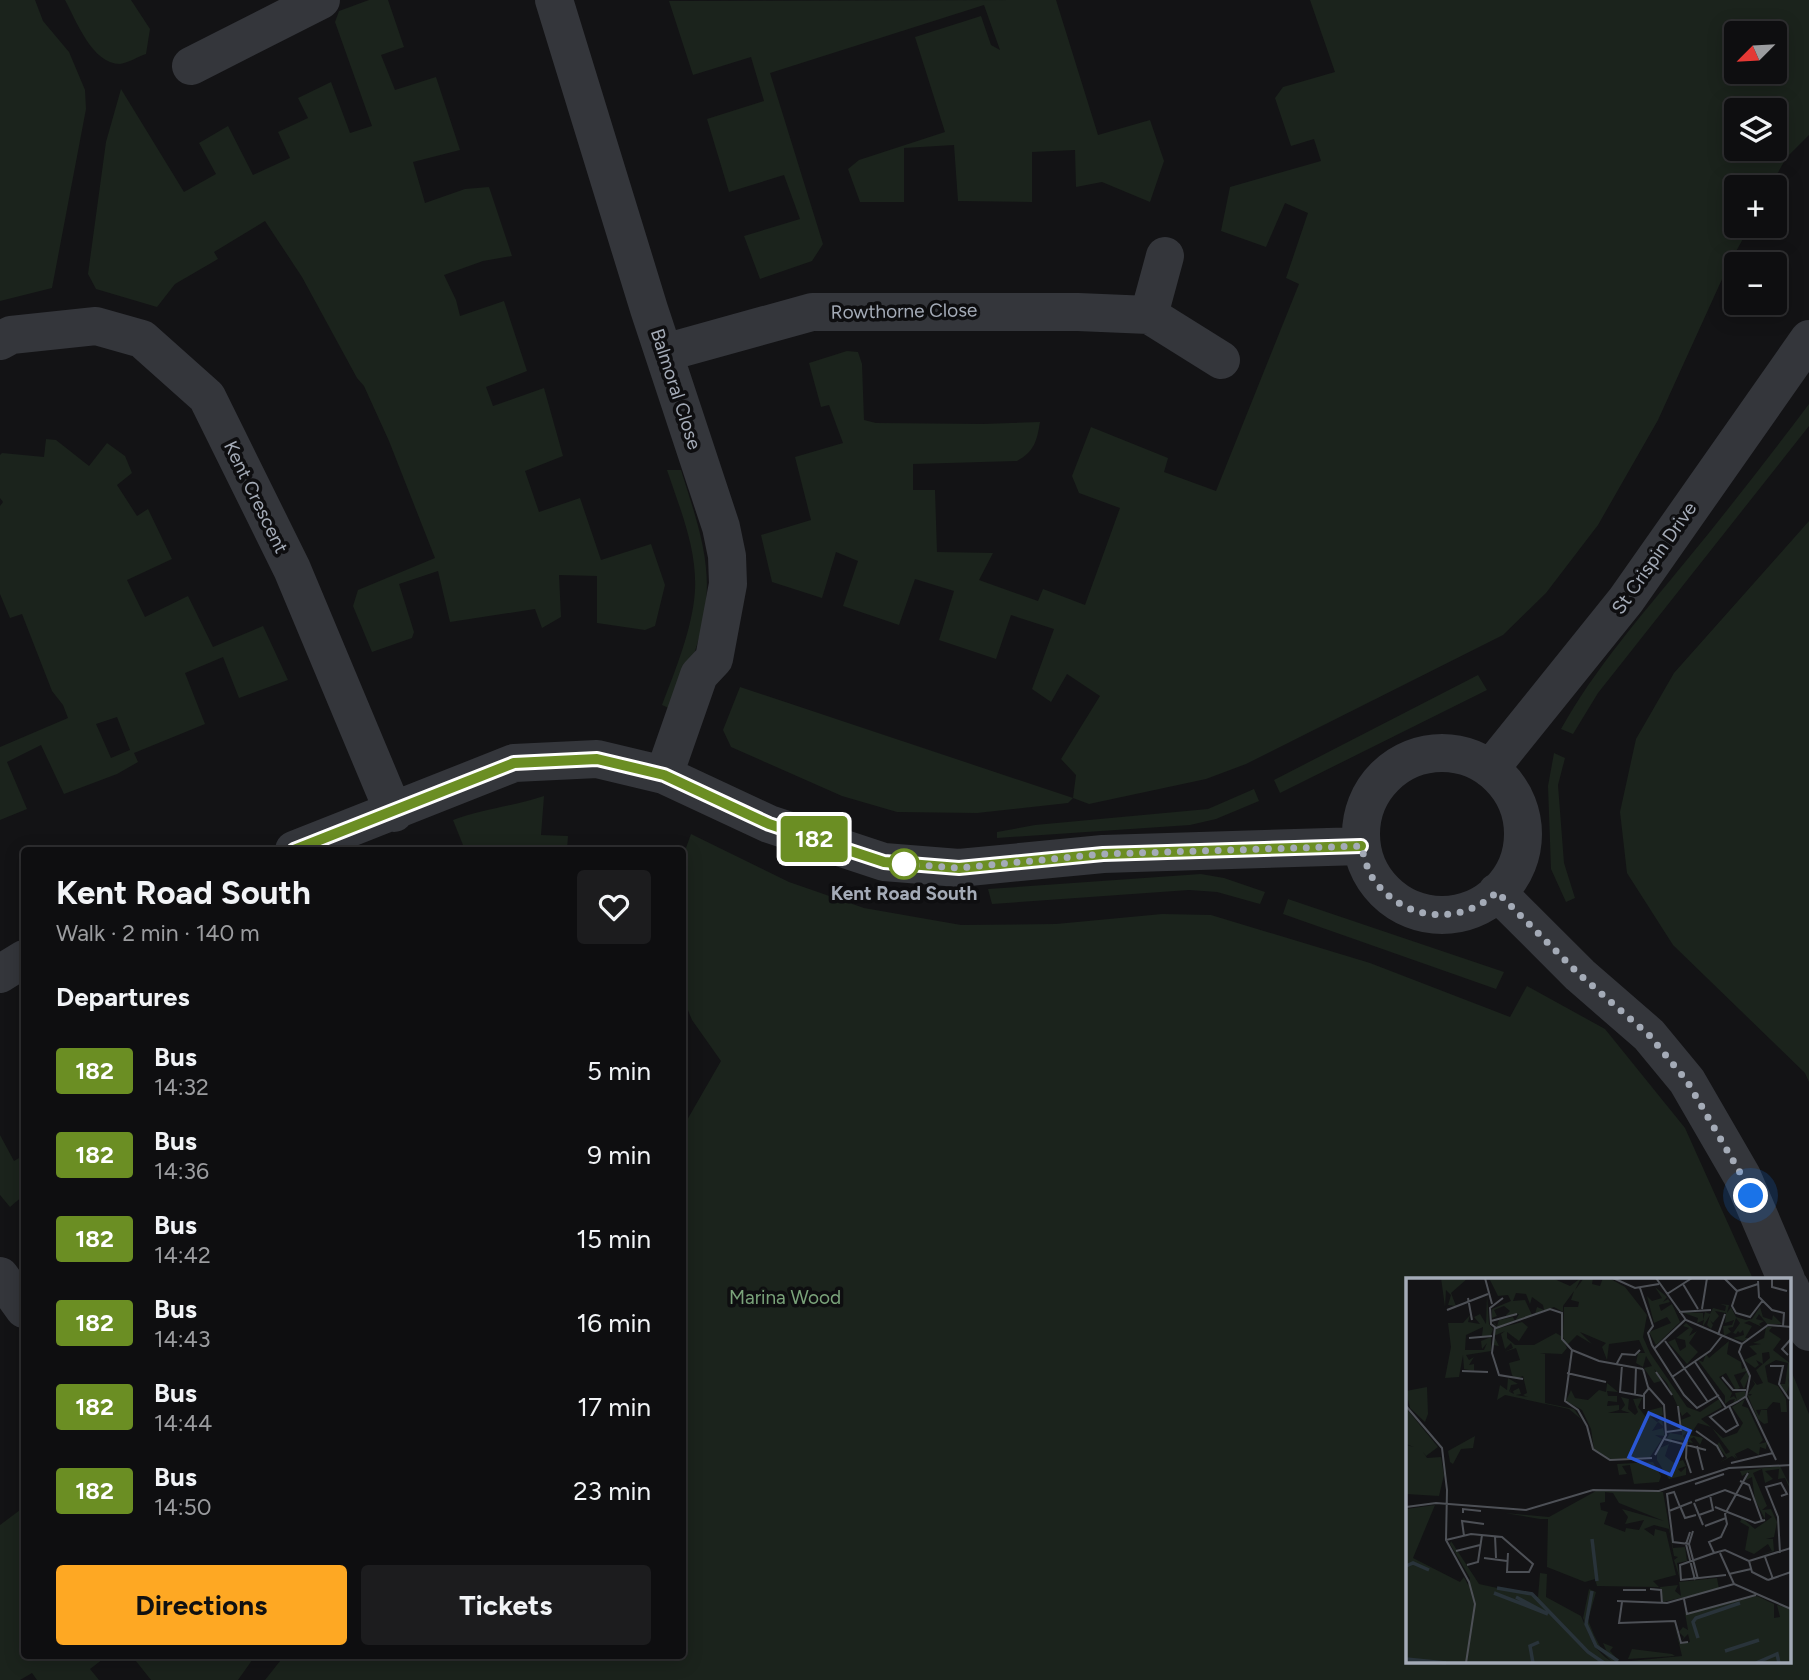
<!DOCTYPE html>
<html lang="en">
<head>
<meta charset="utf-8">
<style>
  body { margin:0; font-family:Figtree,sans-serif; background:#1c1c1e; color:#f1f3f6; height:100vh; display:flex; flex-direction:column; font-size:26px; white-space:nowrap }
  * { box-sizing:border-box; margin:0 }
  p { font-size:23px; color:#9b9c9f }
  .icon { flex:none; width:38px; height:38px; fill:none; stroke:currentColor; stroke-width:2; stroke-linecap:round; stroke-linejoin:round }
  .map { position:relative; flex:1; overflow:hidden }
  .side { position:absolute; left:21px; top:847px; width:665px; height:812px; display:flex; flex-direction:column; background:#0e0e10; border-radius:7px; box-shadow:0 4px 18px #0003,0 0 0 2px #2e2e30 }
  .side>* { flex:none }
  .badge { padding:0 14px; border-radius:5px; font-size:24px; line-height:46px }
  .needle { width:46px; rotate:246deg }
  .tools { position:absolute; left:1724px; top:21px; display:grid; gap:14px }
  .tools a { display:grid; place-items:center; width:63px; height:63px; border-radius:7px; background:#0e0e10; box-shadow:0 4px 18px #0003,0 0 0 2px #2e2e30; font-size:35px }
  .you { position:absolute; width:35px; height:35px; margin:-18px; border:5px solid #fff; border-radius:50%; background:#1a73e8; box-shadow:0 0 0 10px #1a73e833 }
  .map>.badge { position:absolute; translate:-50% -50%; box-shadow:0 0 0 4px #fff }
  h2 { padding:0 35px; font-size:26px; line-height:63px }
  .round { display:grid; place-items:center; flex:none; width:74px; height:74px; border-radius:7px; background:#1c1c1e }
  .overview { display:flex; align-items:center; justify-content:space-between; height:119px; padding:0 35px }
  h1 { font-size:33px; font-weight:700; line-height:52px }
  .action { display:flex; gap:14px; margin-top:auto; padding:14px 35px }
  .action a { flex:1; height:80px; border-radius:7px; background:#fea823; color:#111; font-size:28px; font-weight:700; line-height:80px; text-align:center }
  .action a+a { background:#1c1c1e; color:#f1f3f6 }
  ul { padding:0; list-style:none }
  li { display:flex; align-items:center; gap:21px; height:84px; padding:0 35px }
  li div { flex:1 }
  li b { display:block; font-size:26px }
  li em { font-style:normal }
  li .badge { min-width:77px; font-weight:700; text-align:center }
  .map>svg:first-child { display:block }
  .green { fill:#1b231c; fill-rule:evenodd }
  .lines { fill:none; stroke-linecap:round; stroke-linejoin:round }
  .street { stroke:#34363b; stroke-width:38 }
  .line-casing { stroke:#fff; stroke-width:16 }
  .line { stroke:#6b8e23; stroke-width:10 }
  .walk { stroke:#a4abb7; stroke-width:7; stroke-dasharray:0 12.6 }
  .stop-dot { fill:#fff; stroke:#6b8e23; stroke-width:3.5 }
  .labels { text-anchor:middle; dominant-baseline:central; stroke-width:7; stroke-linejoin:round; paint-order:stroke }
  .street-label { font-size:19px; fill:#a4abb7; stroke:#0e0e10 }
  .stop-label { font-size:19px; font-weight:bold; fill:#a4abb7; stroke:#0e0e10 }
  .park-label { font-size:19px; fill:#7aa37a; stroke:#0e0e10 }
  .inset-river { fill:none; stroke:#29333a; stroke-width:3.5 }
  .inset-road { fill:none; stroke:#4d5056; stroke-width:2 }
  .view { fill:#2a57d5; fill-opacity:0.15; stroke:#2a57d5; stroke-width:3.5 }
  .inset-edge { fill:none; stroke:#a4abb7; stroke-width:3.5 }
</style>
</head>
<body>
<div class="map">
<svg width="1809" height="1680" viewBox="0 0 1809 1680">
  <rect width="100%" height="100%" fill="#131315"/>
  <path class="green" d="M0,0h35l8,21 26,31 16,38 1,19 -34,179 -52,13z
    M65,0h66l19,29 -4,25c-7,2 -18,9 -26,10 -28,0 -44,-44 -55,-64z
    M369,0h19l16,47 -23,8 14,35 41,-13 24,73 -47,12 12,41 40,-14 24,-2 23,69 -29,5 -39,14 12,25 4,16 44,-15 23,70 -41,16 7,19 51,-18 19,68 -38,15 14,41 41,-14 21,62 50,-16 14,41 -10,41 -10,4 -48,-7v-47l-38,-1 2,42 -19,11 -7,-19 -85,13 -12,-51 -39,13 15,48 -2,6 -40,14 -19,-46 5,-16 77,-32 -46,-117 -25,-55 -7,-8 -55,-101 -37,-56 -51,31 4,7 -43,25 -18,23 -61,-18 -8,-15 18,-132 15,-53 63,103 32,-18 -17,-31 29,-17 25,49 37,-17 -12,-26 30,-14 -10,-20 33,-16 19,51 22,-7 -37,-104 4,-11z
    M1056,0l42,135 52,-15 14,41 -14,41 -48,-20 -26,5 -1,-37 -43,2v50l-74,-1 -4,-56 -50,3v54h-44l-12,-33 11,-9 86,-28 -30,-95 66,-21 10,29 9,5 -16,-45 -214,68 53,171 -11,17 -52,18 -16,-43 56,-17 -16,-44 -55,17 -22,-73 57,-18 -13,-44 -58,18 -24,-74z
    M1310,0h499v135l-23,23 -16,29h-34v39h14l-22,40 -70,154 -60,105 -52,68 -43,42 -257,129 -40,15 -117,25 -16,-6 -5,5 -91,10 -80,-1 -55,-16 -111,-49 -8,-17 17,-43 333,111 3,-23 -15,-16 39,-63 -33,-22 -16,28 -19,-13 22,-60 -43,-14 -15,44 -57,-19 15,-49 -39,-12 -16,46 -56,-19 15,-45 -22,-9 -14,46 -50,-16 -11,-47 50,-15 -16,-63 48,-14 -14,-38 -8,2 -12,-44 38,-12 11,1 4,12 2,56 12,3 107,1 57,-2c-3,18 -5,29 -23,39l-104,3v26h22l2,62 56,1 -14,27 59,21 5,-12 42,16 35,-97 -41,-15 -7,-17 19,-49 77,31 -4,14 52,19 83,-207 -13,-6 22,-65 -23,-10 -19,44 -45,-16 9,-44 91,-26 -7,-22 -23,7 -16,-48 8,-11 52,-15zM1774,33v39h-38v-39zM1774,110v39h-38v-39z
    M1809,404v22l-211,267 -25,41 -12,-5c34,-61 81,-114 125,-168 42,-51 83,-104 123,-157z
    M46,439l10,1 33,26 18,-23 18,13 7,17 -15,12 20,31 11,-7 24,50 -45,21 18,37 43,-21 25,51 50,-21 25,54 -49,18 -16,-41 -38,16 20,51 -71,29 4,9 -21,12 -53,20 -23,-49 -34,17 20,47 -27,11v-73l68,-29 -5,-13 -11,-14 -30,-77 -12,4 -10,-24v-88l3,-4 -3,-4v-43l2,-2 42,4zM117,717l13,33 -19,8 -15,-34z
    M667,470h14c13,42 30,87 25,131 -4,38 -19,75 -33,109l-11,-5c13,-34 31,-78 33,-115 2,-42 -15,-81 -28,-120z
    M1809,521v561l-4,-9 -132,-128 -46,-72 -7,-61 16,-73 38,-66z
    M1478,675l9,15 -207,103 -6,-13z
    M1554,753l11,5 -7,27 6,78 11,35 -9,4 -15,-33 -3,-83z
    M1254,789l5,12 -43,18 -26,6 -193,13v-6l38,-7 173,-16z
    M544,796l-3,39 27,1 -1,14h-102l-12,-30c30,-11 61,-14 91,-24z
    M691,834l98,48 75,26 97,17 95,-1 106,-10 49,1 159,48 140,54 17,-31 78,43 80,99 68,151h-345v382h382v-293l19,46v266h-1544l19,-24h398l1,-529 38,-66 -29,-41 -9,-22 -1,-139z
    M1201,874l23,4 41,14 -5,12 -43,-12 -28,-2 -197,14 -4,-15z
    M1288,899l216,73 -8,17 -213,-75z
    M0,1135l14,26 10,-6v40l-14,12 -10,-12z
    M24,1507v149h83l-17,13 9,11h-62l-5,-7 -12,7h-20v-155z
    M132,1656h123l-17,24h-87z"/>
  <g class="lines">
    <path class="street" d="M554,0l95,309 72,218 6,29 1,28 -14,75 -15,16 -35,100
      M191,66l130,-66
      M1149,315l16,-59
      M0,341l11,-6 85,-9 46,13 65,58 85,172 102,244
      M664,353l148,-41h266l71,3 72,45
      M1361 834a81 81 0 1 1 162 0a81 81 0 1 1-162 0Z
      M1490,769l136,-169 183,-261
      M294,850l220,-87 83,-4 67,16 105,49 115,38 75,6 144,-14 258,-8
      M1497,892l83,83 69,60 38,46 55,95 44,103
      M0,974l24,-15
      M0,1276l24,33
      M1790,1287l19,45"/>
  </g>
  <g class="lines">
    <defs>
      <path id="line" d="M294,850l220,-87 83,-4 67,16 105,49 115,38 75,6 144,-14 258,-8"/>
    </defs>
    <use href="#line" class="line-casing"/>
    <use href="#line" class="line"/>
    <path class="walk" d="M904,864l55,4 144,-14 258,-8c3,10 6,23 11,31 29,44 87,50 125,15l83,83 69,60 38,46 55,95 9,20"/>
  </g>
  <circle class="stop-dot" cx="904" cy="864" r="14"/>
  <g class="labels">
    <g class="street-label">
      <text transform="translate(904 311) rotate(-1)">Rowthorne Close</text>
      <text transform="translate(676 389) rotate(72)">Balmoral Close</text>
      <text transform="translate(256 497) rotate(64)">Kent Crescent</text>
      <text transform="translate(1654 558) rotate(-55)">St Crispin Drive</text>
    </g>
    <g class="stop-label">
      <text x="904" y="893">Kent Road South</text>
    </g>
    <g class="park-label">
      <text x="785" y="1297">Marina Wood</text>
    </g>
  </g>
  <g transform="translate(1406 1278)">
    <rect width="385" height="385" fill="#131315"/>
    <path d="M35,0h27l-17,15 5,13 -8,-1 3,-10 -5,-5 -1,17zM83,0h63l18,8 11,-8 -6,12 9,-12h9l-1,6 8,2 3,-8h6l16,9 22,28 -4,22 7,16 37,54 13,5 19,-13 3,8 -21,12 10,8 -13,-4 -8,12 13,3 -3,7 -6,-8 -4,2 3,4 -6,-1v-10l-4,4 3,5 -14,-2 -1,4 -5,-3 4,-7 12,2 -1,-15 10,-4 -4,-4 -5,4 -15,-33 -13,-14 7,12 -7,2 -10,-15 8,-2 -6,-10 -3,11 -7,-4 2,-10h7l-6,-13 -30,4 -2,16 -5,-13 4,-4 -26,-11 12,12 -15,-9 -10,10 -4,-8 1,-30h14l1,-5 -8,-2 3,-9 -11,15v6l-9,-5 -19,7 2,-7 7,3 -1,-5 -11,-8 -2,7 -4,-10 -10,-1 -3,8 12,-1 7,15 -34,12 -3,-2 -2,-4 4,5 2,-6 14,-3 2,4 4,-7 -14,2 5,-5 -6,-5 -10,4 3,6 -5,2v-9l19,-8 -3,-6 -10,1zM249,9l12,10 -4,5 5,-3 2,3 -11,3 2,6 11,-7 8,18 -24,23 -7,-13 22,-9 -4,-6 -13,6 -7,-27 5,5 10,-3zM81,17l2,29 4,5 -2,6 -9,1 1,-9 -17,8 -1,15h19l3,-7 -5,6 -1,-8 10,-4v14l-25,4 3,5 5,-3 -5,8 5,-1v7l-10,-2 -1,-14 -4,22 -14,1 6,-31 -3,-24h15l7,-8 -2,7 12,2 -6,-7 6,-3 6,10zM314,26l9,1 -2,8 4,-6 5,10 10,3 6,-1 8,-12 3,10 9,3 1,-5 9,9h-15l-8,-10 -3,5 8,2 -5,3 3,3 -13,-6 -5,2 8,3 -7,12h5l-7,3 -10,-3 11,-3 -1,-5 -3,3 -2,-2 -2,3 -3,-1 7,-10 -4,-5 -3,9 -5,1 3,4 -7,4 -1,-10 9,-1 2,-5 -9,3 1,-10 -11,-2 4,5 -6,7 -3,-3 3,5 -2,4 -4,-4 3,-10 -8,13 2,-8 -7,3 1,-5 -17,-6 22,1v7l2,-8 5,2 3,-6 12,3 1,-5zM116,44l6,5 -9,14 -12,-9v6l8,7h19l22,-12 5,3 6,12 -5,6 -22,-1 5,1v49l29,6 7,10 -12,-10 -64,-14 -8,5 3,-15 7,5 1,-12 10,6 -7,1 -2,7 3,-3 -2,3 4,2 -1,-3 6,-3 2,6 -5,1 12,2 -5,-2 4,-2 -4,-17 -7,3 -4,-4 -3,-12 11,-3 -4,-12 -12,4 9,-4 -2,-5 -6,6 -4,-15 4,-3 -11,5 5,10 -6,-1v-9l3,-7zM280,45l7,6 -4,7 8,-5 -8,12 9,9 -11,12 -19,-22 7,-3 5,12 6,-4 -1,-7 -9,-2 13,-10 -6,-2zM360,49h6l-3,4 12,8 -8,11 18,14 -3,20 3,-12v5l-3,20 1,-11 -3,9 -6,-11h5l3,-21 -12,-3 -11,6 3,16 10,4 8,13 1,13h-6l-1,-9 -7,-1 -6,7 -11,1 3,6 2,-6h6l1,13 -4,1 -6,-5 -11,-25 3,2 2,-2h-4l7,-10 -3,-5 5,6 6,-2 -7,-13 14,-12 -1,-6 -7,1 1,11 -7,-4 3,5 -4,3 -11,-8 13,-6 -8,-8 12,-2 -8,-1 11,-5zM323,63l-2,13 14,8 1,7 4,-2 3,9 -5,13 -4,-8 7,-10 -13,4 6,13 -4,2 -10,-17 -7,4 13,16 -2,5 4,-2 3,4 -2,-7 10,-2v5l-12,7 2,-4 -5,1 -5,4v-8l-27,-36 5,2 3,-8 3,4zM201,105l11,9 -11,-1 1,5h9v6l-9,-1 -1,5 12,-1v5l-11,3h22l-9,-3 4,-5 -4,-8 8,2 -1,10 7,6 3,-3 -5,-13 9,-1 -4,9 8,10 1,-6 15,-4 1,8 -12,2 6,5 5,-3 1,7 -5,-4 -6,9 11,-3 2,8 -10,-1 7,4 -12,18 -40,2 -16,-10 -3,-20 -9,-19 -16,-9 5,-11 4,8 13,2 11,-10 7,2zM21,109l1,27 -3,8 -15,-14 -4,-17zM339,121l-3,7 6,2 15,32 -4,4 8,-2 -1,7 5,2 -11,-4 -1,8 -11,-7 -13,6 3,5 -4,-4 2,4 -4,-3 -15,8 10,-6 -10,-13 2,-3 7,12 4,-2 -18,-24 11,10 14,-5 6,-10 -11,-16zM0,130l32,39 -12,9 -3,-4 4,6 14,-1 3,18 -5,21 -33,-2v-49l8,2 -8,-3zM69,158l-2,12 -12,1 -8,15 -3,-2 -2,-11zM258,163l-4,7 9,-4 -4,12 9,7 9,-3 3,6 -8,3 3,3 5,-5v8l-17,4 -12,-19v-9zM247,184l8,14 -2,6 -25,2 -4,-19 -8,1 5,8 -8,1 -2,-11zM374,188l11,22v3l-6,-13 -7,1 1,-10 -14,2 8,8 -8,4 -3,-14 -9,4 14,33 -5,4 9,-1 6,13 -3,15 -8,2h7l1,12 -14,4 12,-4 -4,-7 -14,10 -9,-4 4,-23 -9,-5 2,-4 13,11 17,-12 -7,-5v7l-10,-19 -3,-23 -8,4 5,-9 -7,4 -2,-5zM190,213l67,1 10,56 12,-1 2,14 -10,2 3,16 -6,-19 4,-3 -4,-1 -5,-27 -15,-4 -10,4 10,7 1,-7 11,3 10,43 -23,6 6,6 -62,-1 -2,-7 -10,3 -38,-15 1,-48h-8l-35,-6 44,4zM199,214l8,1 6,10 45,18 -42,-12 6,8 -3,7 19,-4 -5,10 -13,-2 -1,4 -21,-8 4,-12 -7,-2 -1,-7 5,-1zM29,227l-22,53 47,24 4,-5 4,8 2,-7 -20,-34 1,-3 28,43 59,13 2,-24 7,1 -1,23 35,19 13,30 11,11 7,5 -18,-18 -11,-26 6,-29 7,3 -8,28 6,15 8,15h4l-3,-7 10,4 -3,4 10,11 62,-6 -8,-33 6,21 10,-2 -2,-8 -7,7 3,-4 -5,-5 4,-5 5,3 -3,-17 72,-17 17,8v14l6,-1 -3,-12 14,4v54h-385v-154zM311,300l2,11 -56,13 -3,-15 18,-2 -3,6 6,5 -2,-14zM226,371l40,5 3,2 -47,3z" fill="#1b231c" fill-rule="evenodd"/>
    <path class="inset-river" d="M186,261l5,42M0,288l7,-3 16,7M91,310l35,6 56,58 16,11M186,313l-6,33 10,22 22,15M88,315l54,21M110,319l30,16M292,360l-5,-16 3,-4 44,-15M319,373l34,-11M0,381l40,4M127,385l-3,-17 9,-4M350,385l21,-9 2,9"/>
    <path class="inset-road" d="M79,0l7,26M207,0l22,10 24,-4M250,0l30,42 56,24M318,0l13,13 21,-7M366,0v9l15,4M352,3l1,16 13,13 12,3 -1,13M277,6l15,25M234,10l13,38 -5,7 4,12 32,50 13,13 22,-13M331,13l-5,15 4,7 14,4 13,-17M261,16l25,-16M62,20l4,22M97,20l-13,10 1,16 5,4 54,-19 12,4v26l10,11 -7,51 13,9 9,16 6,23 17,11 42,-2M296,31l5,-31M41,32l41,-16M273,34l32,-2M85,43l26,-7M89,49l-3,26 7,22 24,4M312,57l7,-21M63,60l23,-2M259,63l43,61M336,66l-3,8 11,24 -4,21 30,63M336,66l26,-19 23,2M248,71l32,-30M166,72l27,11 44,8M382,77l-6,-6 9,-10M289,84l31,46M210,87l6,-11 13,1 5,-5M216,87l-2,27 23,4M364,88h13l-4,18 10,15M237,91l5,18 16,18 2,30 -11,20M56,93l26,1M250,94l16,23M161,95l39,9M266,99l38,-26 12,-15M316,99l11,13h13M229,117l1,-28M384,123l1,41M0,128l36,42 5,42M323,128l9,19 -12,7 -16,-15 16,-9 3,-2 8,-4 8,-5h1M238,131v-15l5,-6M290,153l21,15 6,11M260,154l15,-2 -3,-24M281,157l-1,23 5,15M258,161l42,11M291,168l6,24M325,185l42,-10M342,195l-23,41 2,10 -6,13 -12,5 5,11 11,-3 24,11 3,11 16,8M334,203l9,4 13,36M289,206l29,-10M41,212l-1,50 23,42 6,22 -9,59M289,223l30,-11 26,10M288,225l9,22M274,228l5,12 11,-3M0,229l30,-4 90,7 67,-20 66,1 70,-23 62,-3M274,229l-6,-15 -7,2 6,48 16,2M309,229l40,16 10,-3M263,233l23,-9M57,235v-4l18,2M293,237l14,-5 -3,-15M299,248l21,-8M287,253l-4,13 9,35M284,254l-4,12 9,36M58,258l-2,-15 22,3M89,258l1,22M40,262l25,-6 31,3 31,27 -4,8h-22l1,-19M50,273l24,-6M308,275l-34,12 1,15 45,-5M314,275l14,31 57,25M374,275l-2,-36 -12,-30 15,-4 6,11 -6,2M359,279l8,22M78,280l23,3M343,283l42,-13M61,287l11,-3 4,-27M323,296l22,-5M362,302l23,-8M244,311l11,1 1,13M217,312h23M278,321l3,15 69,-19M211,323l50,2 67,-19M216,324l-3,21 56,-2 6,22 7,-1"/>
    <path class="view" d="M243,135l41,18 -19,44 -42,-18z"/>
    <rect width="385" height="385" class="inset-edge"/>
  </g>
</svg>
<div class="tools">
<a><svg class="needle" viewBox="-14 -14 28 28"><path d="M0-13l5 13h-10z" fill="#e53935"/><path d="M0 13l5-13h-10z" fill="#9b9c9f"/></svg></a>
<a><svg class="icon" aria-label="layers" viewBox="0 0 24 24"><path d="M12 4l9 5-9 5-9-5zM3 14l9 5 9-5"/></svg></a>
<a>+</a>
<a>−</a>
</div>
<div class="you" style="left:1751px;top:1196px"></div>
<b class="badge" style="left:814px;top:839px;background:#6b8e23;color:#fff">182</b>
<section class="side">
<div class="overview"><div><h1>Kent Road South</h1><p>Walk · 2 min · 140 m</p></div><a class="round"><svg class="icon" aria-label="heart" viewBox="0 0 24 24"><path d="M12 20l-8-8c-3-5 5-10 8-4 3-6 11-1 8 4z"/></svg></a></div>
<h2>Departures</h2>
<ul>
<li><span class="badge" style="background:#6b8e23;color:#fff">182</span><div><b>Bus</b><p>14:32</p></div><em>5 min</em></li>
<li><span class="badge" style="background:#6b8e23;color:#fff">182</span><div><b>Bus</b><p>14:36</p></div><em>9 min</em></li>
<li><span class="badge" style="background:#6b8e23;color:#fff">182</span><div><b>Bus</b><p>14:42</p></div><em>15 min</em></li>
<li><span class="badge" style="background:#6b8e23;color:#fff">182</span><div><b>Bus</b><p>14:43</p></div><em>16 min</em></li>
<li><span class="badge" style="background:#6b8e23;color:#fff">182</span><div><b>Bus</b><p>14:44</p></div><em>17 min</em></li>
<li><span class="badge" style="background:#6b8e23;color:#fff">182</span><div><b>Bus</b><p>14:50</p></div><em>23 min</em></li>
</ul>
<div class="action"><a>Directions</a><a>Tickets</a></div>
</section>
</div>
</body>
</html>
